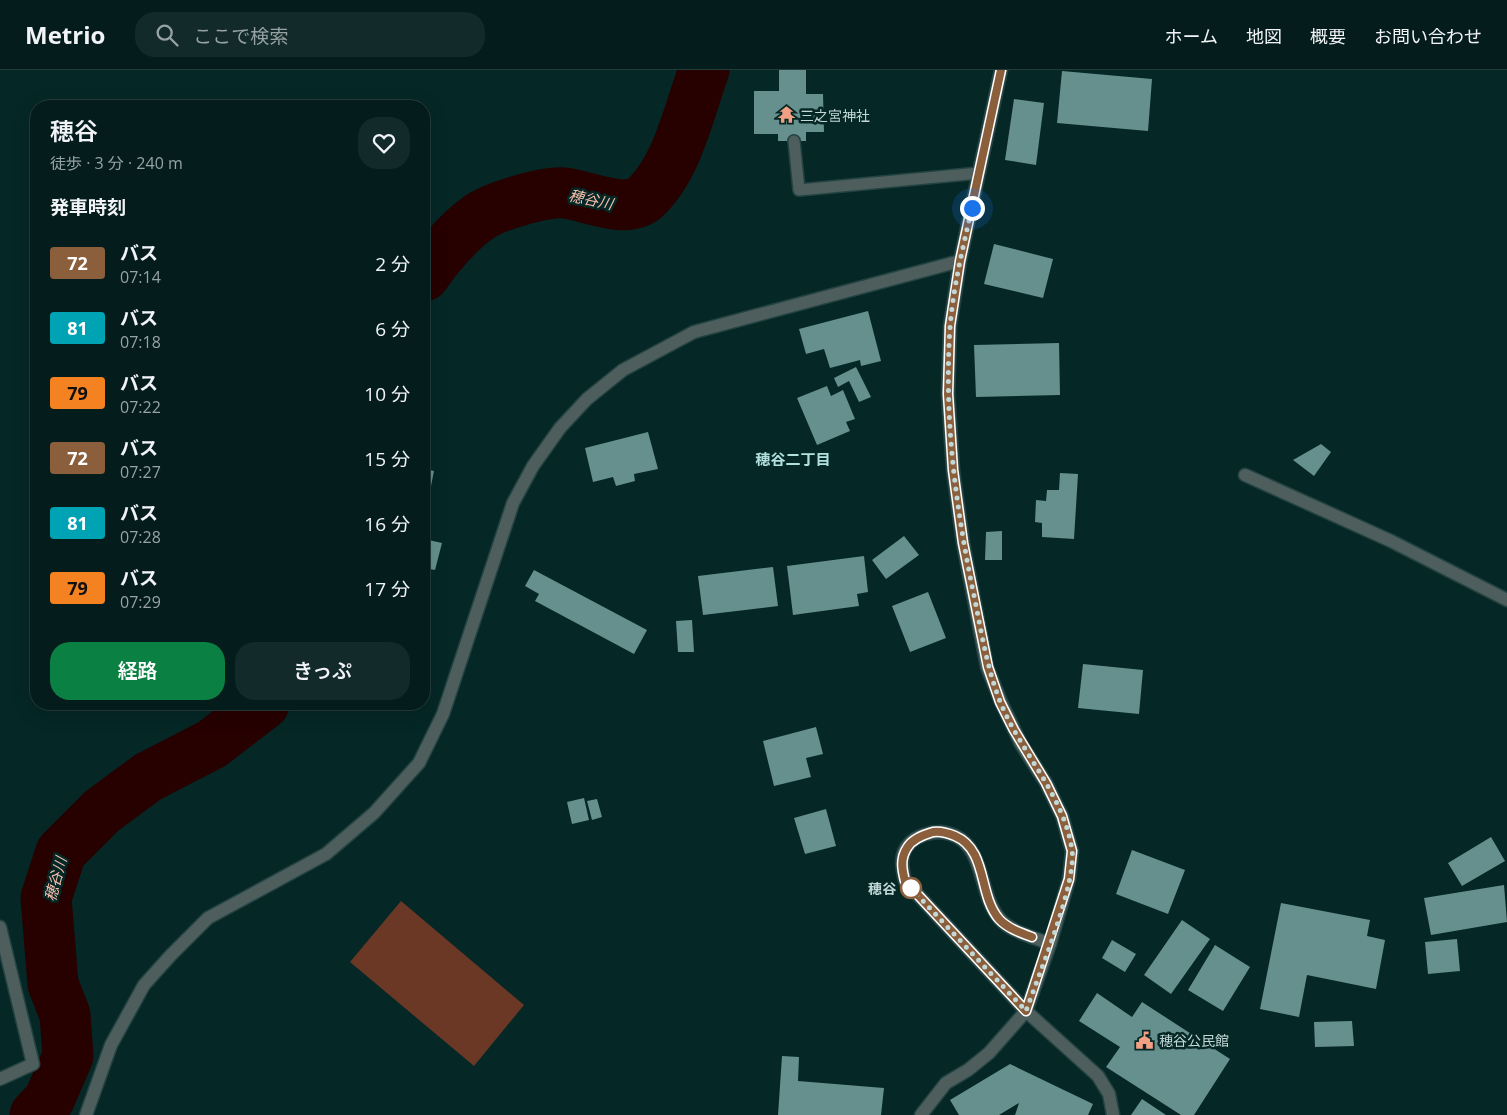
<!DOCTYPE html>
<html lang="ja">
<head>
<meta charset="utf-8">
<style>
  body { margin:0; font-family:"Open Sans","Noto Sans JP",sans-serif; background:#122a29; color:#f1f3f6; height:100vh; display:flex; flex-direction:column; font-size:19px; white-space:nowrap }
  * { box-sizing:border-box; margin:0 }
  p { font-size:16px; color:#97a2a3 }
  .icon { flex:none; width:28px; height:28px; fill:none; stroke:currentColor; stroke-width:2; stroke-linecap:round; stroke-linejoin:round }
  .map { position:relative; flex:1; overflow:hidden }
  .panel { position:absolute; left:30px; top:30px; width:400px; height:610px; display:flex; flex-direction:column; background:#041d1c; border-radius:20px; box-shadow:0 5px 20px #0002,0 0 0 1px #253b3b }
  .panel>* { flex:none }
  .badge { padding:0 10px; border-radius:4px; font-size:18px; line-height:32px }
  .you { position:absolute; width:25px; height:25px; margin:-12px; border:4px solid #fff; border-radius:50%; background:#1a73e8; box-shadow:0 0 0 8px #1a73e833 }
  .map>.badge { position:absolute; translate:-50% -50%; box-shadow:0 0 0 2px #fff }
  h2 { padding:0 20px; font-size:19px; line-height:45px }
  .round { display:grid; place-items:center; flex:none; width:52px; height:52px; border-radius:20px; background:#122a29 }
  .summary { display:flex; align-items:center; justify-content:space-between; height:85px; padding:0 20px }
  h1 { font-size:24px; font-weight:600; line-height:38px }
  .button { display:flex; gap:10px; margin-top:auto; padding:10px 20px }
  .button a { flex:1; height:58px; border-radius:20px; background:#0b8043; color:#fff; font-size:20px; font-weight:600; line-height:58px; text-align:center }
  .button a+a { background:#122a29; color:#f1f3f6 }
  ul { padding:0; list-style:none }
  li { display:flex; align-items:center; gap:15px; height:65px; padding:0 20px }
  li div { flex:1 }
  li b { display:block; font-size:19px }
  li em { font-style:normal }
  li .badge { min-width:55px; font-weight:700; text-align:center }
  header { display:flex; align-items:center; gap:30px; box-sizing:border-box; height:70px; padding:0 25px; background:#041d1c; border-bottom:1px solid #253b3b }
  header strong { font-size:24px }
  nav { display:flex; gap:28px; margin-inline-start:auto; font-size:18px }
  .search { width:350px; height:45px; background:#122a29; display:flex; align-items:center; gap:12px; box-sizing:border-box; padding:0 18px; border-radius:20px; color:#97a2a3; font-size:19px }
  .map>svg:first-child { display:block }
  .green { fill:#6b3826 }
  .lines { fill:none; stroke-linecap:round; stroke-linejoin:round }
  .river { stroke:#270000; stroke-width:51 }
  .building { fill:#65908e }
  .service-casing { stroke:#234342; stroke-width:14 }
  .minor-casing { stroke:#234342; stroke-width:15 }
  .tertiary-casing { stroke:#234342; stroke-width:15 }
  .service { stroke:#4d5e5d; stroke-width:11 }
  .minor { stroke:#4d5e5d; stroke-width:12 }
  .tertiary { stroke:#4d5e5d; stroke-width:12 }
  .line-casing { stroke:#fff; stroke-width:11 }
  .line { stroke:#8b5e3c; stroke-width:8 }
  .walk { stroke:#c2d8d7; stroke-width:5; stroke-dasharray:0 9 }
  .stop-dot { fill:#fff; stroke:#8b5e3c; stroke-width:2.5 }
  .labels { text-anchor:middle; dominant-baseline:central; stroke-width:5; stroke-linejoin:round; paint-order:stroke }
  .poi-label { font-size:14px; fill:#c2d8d7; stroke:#052726; text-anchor:start }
  .stop-label { font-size:14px; font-weight:bold; fill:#c2d8d7; stroke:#052726; text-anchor:end }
  .water-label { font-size:15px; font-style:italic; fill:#f8beab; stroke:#052726 }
  .neighbourhood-label { font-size:15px; font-weight:bold; fill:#b2e0de; stroke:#052726 }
</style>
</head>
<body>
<header>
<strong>Metrio</strong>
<div class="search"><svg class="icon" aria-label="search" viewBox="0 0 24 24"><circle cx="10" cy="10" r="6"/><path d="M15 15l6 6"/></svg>ここで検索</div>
<nav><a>ホーム</a><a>地図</a><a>概要</a><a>お問い合わせ</a></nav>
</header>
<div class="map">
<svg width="1507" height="1045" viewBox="0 0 1507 1045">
  <rect width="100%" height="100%" fill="#052726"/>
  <path class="green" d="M401,831l123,104 -50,61 -124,-104z"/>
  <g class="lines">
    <path class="river" d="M424,206c13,-19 35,-45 54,-58 16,-12 68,-27 87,-25 23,3 62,22 81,4 32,-31 43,-86 58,-127
      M35,1045l14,-15 19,-44 -3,-41 -12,-31 -7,-86 15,-46 41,-41 46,-34 64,-33 52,-40"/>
  </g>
  <path class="building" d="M779,0h27v24h17l1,38h-18v9h-28v-7h-24v-43h25z
    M1062,1l90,8 -4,52 -91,-8z
    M1014,29l30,4 -8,62 -31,-5z
    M994,174l59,15 -10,39 -59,-14z
    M868,241l13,50 -20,5 -1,-6 -30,8 -6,-19 -18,5 -7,-25z
    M1059,273l1,52 -84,2 -2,-52z
    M856,297l15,30 -12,5 -10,-21 -11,6 -4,-9z
    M827,316l4,10 12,-6 12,29 -9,3 4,9 -33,14 -20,-47z
    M648,362l10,37 -24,5 1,7 -19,5 -3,-9 -20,5 -8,-34z
    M1321,374l10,8 -17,24 -21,-16z
    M424,399l10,2 -9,45h-1z
    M1060,403l18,1 -4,65 -32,-2v-14l-7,-1 1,-22 10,1 1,-11h12z
    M1002,461v29h-17l1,-28z
    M904,466l15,19 -33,24 -14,-19z
    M424,469l18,4 -7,27 -11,-2z
    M864,486l4,36 -11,2 2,12 -66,9 -6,-49z
    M773,497l5,39 -75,9 -5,-39z
    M534,500l113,60 -13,24 -99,-53 4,-7 -14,-8z
    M928,522l18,46 -36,14 -18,-46z
    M692,550l2,32h-16l-2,-31z
    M1083,594l60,6 -4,44 -61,-6z
    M816,657l7,27 -17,4 5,19 -37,9 -11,-45z
    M584,728l5,22 -17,4 -5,-22z
    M597,729l5,18 -10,3 -5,-19z
    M826,739l10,37 -31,8 -11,-36z
    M1491,767l14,24 -43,25 -14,-23z
    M1132,780l53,20 -17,44 -52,-20z
    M1504,815l3,37 -76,13 -7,-37z
    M1281,833l89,17 -3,16 18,4 -9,49 -69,-14 -8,42 -39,-8z
    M1182,850l28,19 -39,55 -27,-19z
    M1457,869l3,32 -32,3 -3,-32z
    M1112,870l24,14 -11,18 -23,-14z
    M1215,875l35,22 -27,44 -35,-21z
    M1097,923l35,24 10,-15 88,57 -36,56h-13l-75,-48 14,-20 -41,-26z
    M1352,951l2,25 -39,1 -1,-25z
    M782,986l17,1 -1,24 86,7 -3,27h-103z
    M1010,994l83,40 -5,11h-73l4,-12 -20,12h-40l-9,-15z
    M1142,1029l24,16h-35z"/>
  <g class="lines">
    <defs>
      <path id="service" d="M794,71l5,49 180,-17"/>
      <path id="minor" d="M1245,405l146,66 116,59
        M0,857l33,137 -33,15
        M921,1045l25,-32 22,-13 21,-17 37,-42 24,-67c-16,-7 -40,-12 -51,-26 -23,-27 -12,-82 -59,-86 -10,0 -24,4 -31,12 -10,11 -7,24 -4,37l121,130 72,65 11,18 4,21"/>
      <path id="tertiary" d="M1001,0l-41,191 -10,65 -2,68 5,76 10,73 24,124 14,35 20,42 25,39 16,33 10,35 -3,28 -19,65
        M86,1045l25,-70 33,-60 27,-30 37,-37 118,-64 48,-41 45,-50 24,-49 70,-211 20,-37 27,-38 27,-29 36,-29 71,-38 266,-71"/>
    </defs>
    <use href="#service" class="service-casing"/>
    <use href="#minor" class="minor-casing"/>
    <use href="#tertiary" class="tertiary-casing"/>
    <use href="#service" class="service"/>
    <use href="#minor" class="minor"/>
    <use href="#tertiary" class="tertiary"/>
  </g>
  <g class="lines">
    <defs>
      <path id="line" d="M1001,0l-41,191 -10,65 -2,68 5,76 10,73 25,124 12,35 14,28 32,53 16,33 10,35 -3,28 -43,132 -121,-130c-3,-12 -5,-22 2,-33 5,-9 16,-13 26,-16 7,-1 15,1 22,4 33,14 23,59 44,83 8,9 22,14 33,18"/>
    </defs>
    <use href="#line" class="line-casing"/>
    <use href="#line" class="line"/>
    <path class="walk" d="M911,818l115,123c12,-34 51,-128 46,-161 -8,-57 -55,-101 -74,-154 -13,-36 -18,-73 -26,-110 -17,-85 -28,-171 -22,-258 3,-40 13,-81 22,-120"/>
  </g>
  <defs>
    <symbol id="temple-bare" viewBox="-9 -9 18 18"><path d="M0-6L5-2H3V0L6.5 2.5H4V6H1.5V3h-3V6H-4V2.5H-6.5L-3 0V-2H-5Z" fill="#f39f83" stroke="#052726" stroke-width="2.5" paint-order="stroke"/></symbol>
    <symbol id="civic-bare" viewBox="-9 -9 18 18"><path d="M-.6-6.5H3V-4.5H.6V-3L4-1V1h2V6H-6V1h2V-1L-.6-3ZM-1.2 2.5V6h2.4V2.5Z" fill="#f39f83" stroke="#052726" stroke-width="2.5" paint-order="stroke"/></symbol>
  </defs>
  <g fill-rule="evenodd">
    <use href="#temple-bare" x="774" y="32" width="25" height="25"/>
    <use href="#civic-bare" x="1132" y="958" width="25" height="25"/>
  </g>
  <circle class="stop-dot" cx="911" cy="818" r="10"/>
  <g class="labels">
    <g class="poi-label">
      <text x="800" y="45">三之宮神社</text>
      <text x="1159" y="970">穂谷公民館</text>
    </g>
    <g class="stop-label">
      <text x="896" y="818">穂谷</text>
    </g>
    <g class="water-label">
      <text transform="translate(591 129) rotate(12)">穂谷川</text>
      <text transform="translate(55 809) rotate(-75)">穂谷川</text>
    </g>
    <g class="neighbourhood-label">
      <text x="793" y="389">穂谷二丁目</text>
    </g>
  </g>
</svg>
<div class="you" style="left:972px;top:138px"></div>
<section class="panel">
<div class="summary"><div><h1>穂谷</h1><p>徒歩 · 3 分 · 240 m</p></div><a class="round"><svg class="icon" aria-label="heart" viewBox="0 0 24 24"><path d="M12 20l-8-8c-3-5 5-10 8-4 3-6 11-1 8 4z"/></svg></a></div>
<h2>発車時刻</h2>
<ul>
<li><span class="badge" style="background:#8b5e3c;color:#fff">72</span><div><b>バス</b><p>07:14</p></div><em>2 分</em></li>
<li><span class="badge" style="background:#00a3b4;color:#fff">81</span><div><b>バス</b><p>07:18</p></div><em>6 分</em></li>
<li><span class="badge" style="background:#f58220;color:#111">79</span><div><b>バス</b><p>07:22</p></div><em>10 分</em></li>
<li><span class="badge" style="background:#8b5e3c;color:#fff">72</span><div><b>バス</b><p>07:27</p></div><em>15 分</em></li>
<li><span class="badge" style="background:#00a3b4;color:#fff">81</span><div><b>バス</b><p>07:28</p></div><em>16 分</em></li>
<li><span class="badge" style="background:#f58220;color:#111">79</span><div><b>バス</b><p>07:29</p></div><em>17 分</em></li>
</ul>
<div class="button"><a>経路</a><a>きっぷ</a></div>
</section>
</div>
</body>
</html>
